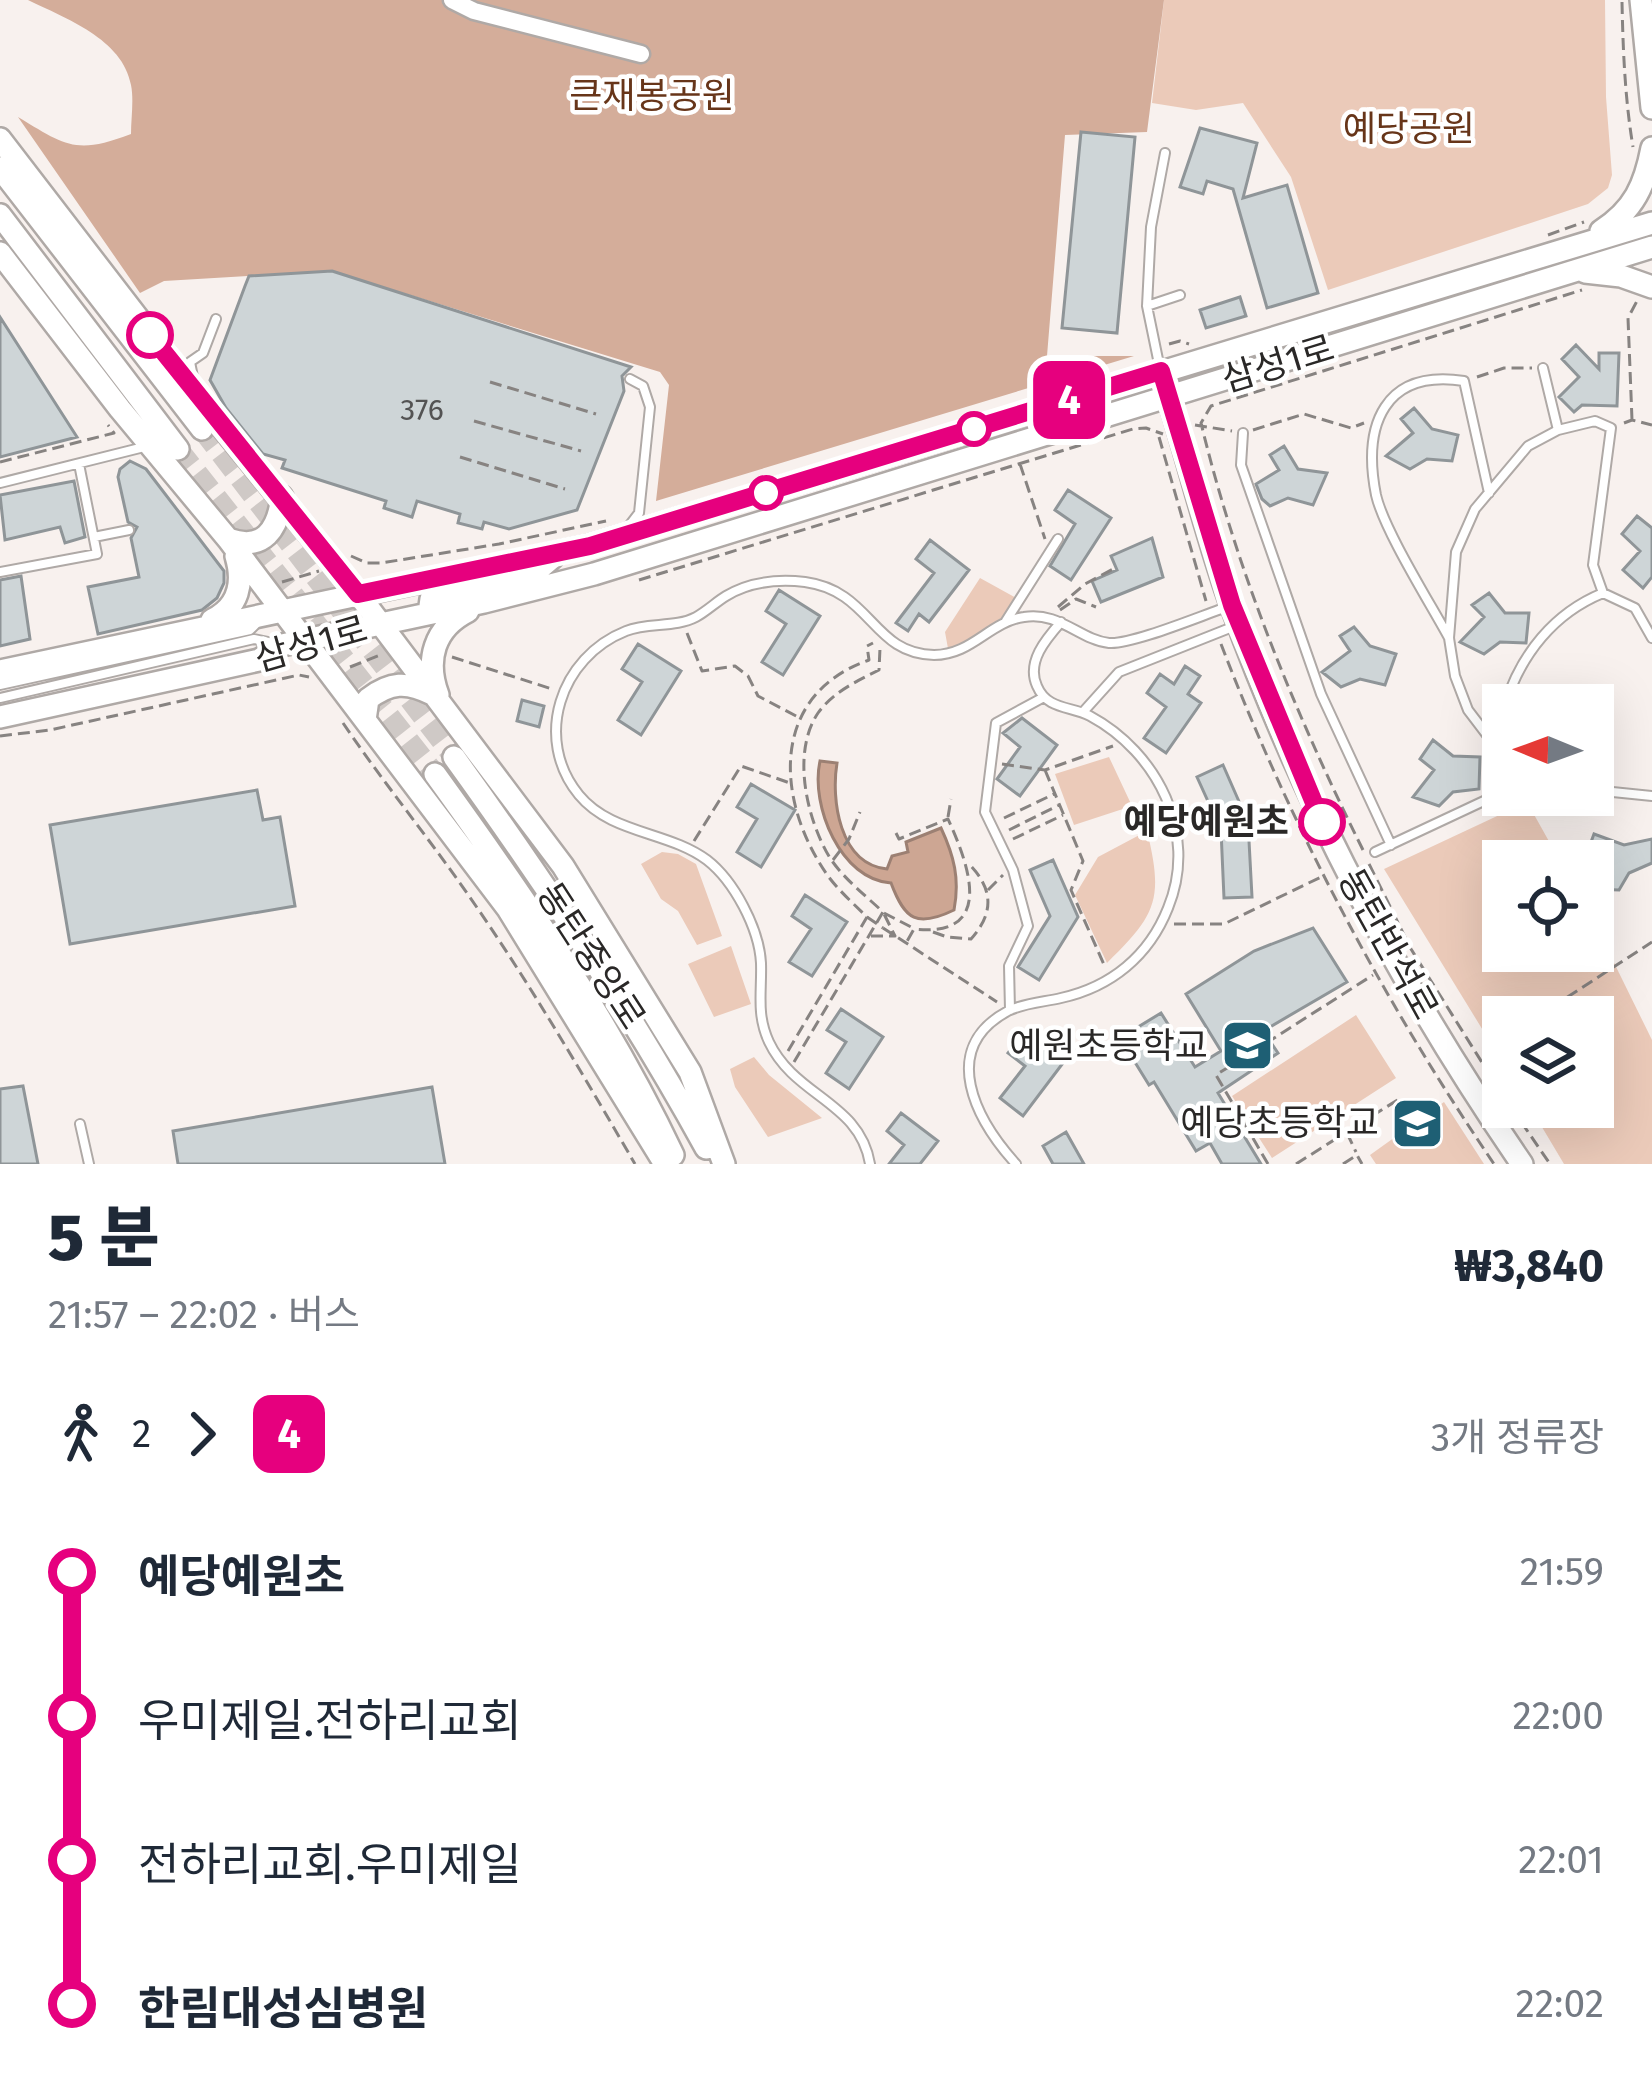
<!DOCTYPE html>
<html lang="ko">
<head>
<meta charset="utf-8">
<style>
  body { margin:0; font-family:"Fira Sans","Noto Sans KR",sans-serif; background:#f6f6f7; color:#1f2937; height:100vh; display:flex; flex-direction:column; font-size:45px; white-space:nowrap }
  * { box-sizing:border-box; margin:0 }
  p { font-size:39px; color:#747a83 }
  .icon { flex:none; width:66px; height:66px; fill:none; stroke:currentColor; stroke-width:2; stroke-linecap:round; stroke-linejoin:round }
  .map { position:relative; height:1164px; overflow:hidden }
  .panel { display:flex; flex-direction:column; background:#fff; flex:1 }
  .panel>* { flex:none }
  .badge { padding:0 24px; border-radius:18px; font-size:42px; line-height:78px }
  .needle { width:78px; rotate:271deg }
  .buttons { position:absolute; left:1482px; top:684px; display:grid; gap:24px }
  .buttons a { display:grid; place-items:center; width:132px; height:132px; border-radius:0px; background:#fff; box-shadow:0 12px 48px #0002; font-size:60px }
  .map>.badge { position:absolute; translate:-50% -50%; box-shadow:0 0 0 6px #fff }
  .legs { display:flex; align-items:center; gap:18px; height:132px; padding:0 48px; font-size:39px }
  .legs p { margin-inline-start:auto }
  .summary { display:flex; align-items:center; justify-content:space-between; height:204px; padding:0 48px }
  h1 { font-size:66px; font-weight:800; line-height:90px }
  ul { padding:0 48px; list-style:none }
  li { display:flex; align-items:center; gap:42px; height:144px; font-size:45px }
  li i { display:grid; place-items:center; width:18px; height:100%; margin:0 15px; background:currentColor }
  li i::after { content:''; width:30px; height:30px; margin:-15px; border:9px solid; border-radius:50%; background:#fff }
  li p { margin-inline-start:auto }
  li:first-child i { background:linear-gradient(#0000 50%,currentColor 0) }
  li:last-child i { background:linear-gradient(currentColor 50%,#0000 0) }
  .map>svg:first-child { display:block }
  .green { fill:#ebcab9 }
  .forest { fill:#d4ad9a }
  .water { fill:#cda693; stroke:#9c8073; stroke-width:3 }
  .building { fill:#ced5d7; stroke:#8f9598; stroke-width:3 }
  .lines { fill:none; stroke-linecap:round; stroke-linejoin:round }
  .tertiary-tunnel { stroke:#cfc9c6; stroke-width:21; stroke-dasharray:21 10; stroke-linecap:butt }
  .service-casing { stroke:#afa9a6; stroke-width:12 }
  .minor-casing { stroke:#afa9a6; stroke-width:21 }
  .tertiary-casing { stroke:#afa9a6; stroke-width:26 }
  .path { stroke:#878381; stroke-width:3; stroke-dasharray:12 6; stroke-linecap:butt }
  .service { stroke:#fff; stroke-width:8 }
  .minor { stroke:#fff; stroke-width:16 }
  .tertiary { stroke:#fff; stroke-width:21 }
  .path-bridge { stroke:#878381; stroke-width:3; stroke-dasharray:12 6; stroke-linecap:butt }
  .line-1-casing { stroke:#fff; stroke-width:27 }
  .line-1 { stroke:#e6007e; stroke-width:18 }
  .stop-1-dot { fill:#fff; stroke:#e6007e; stroke-width:6 }
  .labels { text-anchor:middle; dominant-baseline:central; stroke-width:9; stroke-linejoin:round; paint-order:stroke }
  .number-label { font-size:30px; fill:#535353 }
  .park-label { font-size:36px; fill:#673519; stroke:#fff }
  .street-label { font-size:36px; fill:#2a2827; stroke:#fff }
  .stop-label { font-size:36px; font-weight:bold; fill:#2a2827; stroke:#fff; text-anchor:end }
  .poi-label { font-size:36px; fill:#2a2827; stroke:#fff; text-anchor:end }
</style>
</head>
<body>
<div class="map">
<svg width="1652" height="1164" viewBox="0 0 1652 1164">
  <rect width="100%" height="100%" fill="#f8f1ee"/>
  <path class="green" d="M1164,0h441l1,97 6,78 -4,13 -20,16 -260,86 -37,-113 -48,-74 -47,7 -44,-7z
    M980,578l40,22 -14,22 -57,32 -4,-22z
    M1109,757l23,49 -58,19 -19,-51z
    M1527,802l33,59h-57v90h90v-31l59,120v124h-88l-34,-57h63v-90h-90v46l-119,-194z
    M1147,831c17,69 9,84 -40,132l-32,-68 23,-38z
    M662,852l16,2 18,10 26,72 -25,9 -19,-34 -17,-12 -20,-35z
    M731,946l20,58 -37,13 -26,-53z
    M1356,1015l40,63 -124,80 -40,-62z
    M754,1057l15,18 53,43 -54,19 -33,-50 -5,-18z
    M1444,1102l40,62h-108l-6,-9z"/>
  <path class="forest" d="M28,0h1136l-17,132 -82,3 -18,221h87l-478,145 13,-116 -9,-13 -328,-101 -168,10 -24,12 -122,-176c48,29 58,38 113,17 0,-15 3,-34 0,-49 -8,-46 -66,-67 -103,-85z"/>
  <path class="water" d="M820,761l17,2c-6,36 2,101 50,106l5,-13 16,-4 -2,-10 35,-14c13,28 19,51 13,82 -37,18 -49,10 -63,-27 -50,-3 -81,-77 -71,-122z"/>
  <path class="building" d="M1200,128l57,15 -14,55 44,-13 31,108 -51,15 -34,-119 -26,-8 -4,13 -23,-7z
    M1081,132l54,5 -18,196 -55,-5z
    M332,271l299,96 -9,9 2,15 -47,119 -68,19 -25,-7 -2,7 -24,-6 2,-9 -43,-13 -5,16 -28,-9 2,-7 -104,-33 3,-8 -22,-6 -37,-46 -16,-28 35,-94 4,-10z
    M1240,297l6,19 -40,12 -6,-18z
    M0,317l77,120 -77,20z
    M1576,345l23,24v-16h20l-2,53 -35,-1 -8,7 -15,-15 20,-20 -17,-18z
    M1414,408l18,21 26,6 -6,26 -25,-2 -17,10 -24,-13 27,-23 -12,-14z
    M1284,446l14,23 29,4 -14,32 -25,-7 -18,8 -8,-7 -6,-15 23,-14 -9,-15z
    M130,461l16,8 78,102v12l-7,15 -15,12 -104,24 -10,-47 51,-10 -8,-39 6,-11 -9,-5 -10,-45 2,-8z
    M74,481l11,56 -20,6 -5,-16 -55,13 -5,-45z
    M1068,490l43,28 -40,62 -21,-14 25,-42 -20,-14z
    M1637,516l15,12v49l-9,11 -20,-18 17,-19 -18,-17z
    M1152,538l11,39 -62,25 -9,-21 25,-11 -6,-14z
    M930,540l39,30 -40,52 -10,-8 -11,17 -12,-8 38,-50 -18,-14z
    M21,576l9,63 -30,7v-66z
    M779,590l41,26 -37,59 -21,-13 24,-38 -20,-13z
    M1489,593l16,20h24l-3,30 -26,-1 -16,12 -24,-12 24,-25 -12,-12z
    M1354,627l16,19 26,8 -11,31 -25,-6 -19,8 -19,-15 28,-21 -10,-15z
    M638,644l43,27 -40,64 -23,-15 24,-38 -20,-13z
    M1185,666l15,10 -12,18 13,9 -35,50 -22,-15 22,-31 -19,-14 13,-19 14,10z
    M522,700l22,6 -5,21 -22,-6z
    M1022,718l35,27 -37,51 -23,-17 23,-32 -17,-14z
    M1433,740l20,16 27,1 -1,32 -26,3 -14,14 -26,-9 21,-27 -14,-11z
    M1223,765l25,57 4,75 -28,1 -3,-68 -24,-53z
    M751,784l44,26 -34,57 -24,-15 20,-33 -20,-12z
    M257,790l6,30 17,-3 15,89 -225,38 -20,-119z
    M1594,834l30,11 28,-6v24l-23,10 -10,17 -26,-1 12,-33 -17,-6z
    M1053,860l25,57 -39,63 -21,-13 32,-51 -20,-46z
    M805,895l42,27 -35,54 -23,-14 22,-33 -19,-13z
    M1313,928l34,54 -84,49 15,22 -60,40 43,71h-39l-12,-21 -14,8 -42,-69 -5,3 -29,-47 41,-25 34,54 26,-16 -35,-57 68,-43z
    M841,1009l42,28 -34,52 -23,-16 20,-31 -19,-12z
    M1023,1033l40,30 -40,53 -23,-18 25,-32 -17,-13z
    M23,1086l15,78h-38v-75z
    M432,1087l13,77h-267l-5,-33z
    M901,1113l37,28 -18,23h-31l15,-19 -17,-14z
    M1066,1132l18,32h-31l-10,-18z"/>
  <g class="lines">
    <path class="tertiary-tunnel" d="M202,429l252,328
      M178,449l257,325"/>
    <defs>
      <path id="service" d="M1147,306l33,-11
        M1543,368l15,62 37,-9 16,7 -18,137 10,28 32,15 17,30
        M1160,369l-13,-63 4,-79 14,-74
        M193,377l-3,-15 13,-9 13,-34
        M1243,433l-2,32 80,229 70,151
        M0,483l144,-36
        M629,526l10,-13 11,-106 -7,-21 -13,-7
        M94,537l35,-7
        M0,572l97,-18 -18,-90
        M1006,621l52,-82
        M1449,638c-19,-35 -65,-108 -73,-143 -14,-71 9,-126 88,-114l25,112
        M0,685l250,-55 9,-9
        M0,698l254,-59 19,4
        M1505,705c16,-51 49,-92 98,-112
        M1083,712l36,-40 116,-46
        M1493,744l10,-32
        M1503,756l-35,-46 -13,-34 -6,-38 7,-86 19,-43 53,-63 30,-16
        M1593,790l59,6
        M1375,852l128,-60
        M1010,1010l-1,-44 19,-40 -15,-56 -28,-58 11,-89 48,-26
        M80,1124l9,40
        M870,1164c-10,-62 -75,-67 -101,-122 -13,-28 -7,-50 -8,-79 -2,-35 -27,-82 -54,-103 -39,-29 -96,-26 -128,-65 -46,-56 -19,-138 47,-164 22,-9 49,-3 70,-14 11,-6 20,-15 30,-21 23,-14 52,-17 79,-14 67,9 67,72 129,73 38,0 55,-33 90,-38 35,-6 56,23 85,26 23,2 96,-29 121,-37
        M1016,1164c-39,-43 -79,-115 -8,-153 16,-8 36,-9 53,-13 50,-11 88,-42 107,-90 31,-75 -11,-156 -78,-192 -19,-10 -43,-6 -53,-30 -11,-24 9,-47 24,-64"/>
      <path id="minor" d="M452,0l22,11 167,43"/>
      <path id="tertiary" d="M1641,0l11,108
        M0,139l214,278 144,177 205,272 127,206 34,92
        M0,168l202,261
        M0,215l178,234
        M1601,231c33,-21 44,-46 51,-83
        M0,253l120,156 108,130 280,370 157,255
        M1585,272l36,4 31,11
        M1166,389c23,72 40,147 66,218 72,198 171,384 290,557
        M228,539c36,13 50,-10 54,-42
        M439,611l-9,-5 1,-7 102,-25 20,-17
        M212,620c27,-13 32,-37 24,-64
        M0,671l589,-125 1063,-323
        M438,695c-13,-35 -4,-67 30,-84
        M0,717l259,-57 23,-15 202,-43 110,-28 1058,-327
        M365,720l3,-21c22,-17 39,-18 64,-5
        M454,757c91,126 177,254 252,391
        M435,774c89,123 173,244 238,381"/>
    </defs>
    <use href="#service" class="service-casing"/>
    <use href="#minor" class="minor-casing"/>
    <use href="#tertiary" class="tertiary-casing"/>
    <path class="path" d="M1622,2c1,49 3,97 11,145
      M1548,235l36,-13
      M1169,344l11,-3 9,3
      M1477,377l27,-9h28
      M490,382l106,32
      M1632,420l-4,-102 9,-17
      M474,421l107,30
      M1624,423l8,-3 20,5
      M1195,425l37,6
      M1253,430l51,-16 47,14 13,-5
      M1159,437l47,164
      M460,457l105,32
      M0,462l114,-29 -6,-8
      M1020,464l25,75
      M351,556l16,7h14l118,-19 107,-23
      M639,580l494,-151 13,-1 17,6
      M282,582l37,-11
      M1058,607l27,-23 30,-16
      M1060,610l16,-11 20,8
      M687,633l15,38 33,-5 13,10 10,20 40,21
      M1221,644c71,185 162,356 273,520
      M452,657l100,32
      M350,667l30,-12
      M343,723c40,59 85,114 126,173 60,86 113,177 166,268
      M0,736l50,-6 249,-55 10,2
      M1002,764l43,6 68,-24
      M1045,770l38,91 -12,29 34,77
      M948,817l3,-18
      M1004,818l50,-24
      M1009,830l50,-25
      M896,833l3,6 49,-20c21,46 48,119 -34,110l-8,14
      M1013,839l50,-24
      M694,841l47,-75 49,17
      M1363,850c-68,-137 -126,-278 -162,-427l10,-17 371,-116
      M833,860l16,-21 11,-27
      M1369,864l42,85 92,147
      M988,890l15,-15
      M884,913l29,15
      M1174,924h50l97,-47
      M883,928l114,74
      M933,932l14,5 24,2c24,-27 22,-51 -3,-76
      M871,936h24l-12,-24
      M1537,1017l115,-75
      M788,1051l79,-134c-13,-13 -28,-26 -39,-41 -53,-75 -59,-181 41,-216l-2,-14 6,-3
      M794,1062l89,-150c-18,-17 -39,-33 -53,-54 -23,-38 -39,-105 -12,-145 15,-21 39,-32 61,-43l1,-22
      M1511,1107l39,57
      M1347,1133l9,19
      M1268,1164l-52,-89 157,-100
      M1296,1164l103,-65
      M1343,1164l14,-9 5,9"/>
    <use href="#service" class="service"/>
    <use href="#minor" class="minor"/>
    <use href="#tertiary" class="tertiary"/>
    <path class="path-bridge" d="M867,917l16,11"/>
  </g>
  <g class="lines">
    <defs>
      <path id="line-1" d="M150,335l208,259 232,-48 571,-175 71,234 90,217"/>
    </defs>
    <use href="#line-1" class="line-1-casing"/>
    <use href="#line-1" class="line-1"/>
  </g>
  <defs>
    <symbol id="school-square" viewBox="-11 -11 22 22"><rect x="-9" y="-9" width="18" height="18" rx="4" fill="#1e5f74" stroke="#fff"/><path d="M0-5L7-2L0 1L-7-2ZM-4 1L0 2.5L4 1V4Q0 6-4 4Z" fill="#fff"/></symbol>
  </defs>
  <g fill-rule="evenodd">
    <use href="#school-square" x="1218" y="1016" width="59" height="59"/>
    <use href="#school-square" x="1388" y="1094" width="59" height="59"/>
  </g>
  <g class="stop-1-dot">
    <circle cx="150" cy="335" r="21"/>
    <circle cx="974" cy="429" r="15"/>
    <circle cx="766" cy="493" r="15"/>
    <circle cx="1322" cy="822" r="21"/>
  </g>
  <g class="labels">
    <g class="number-label">
      <text x="422" y="410">376</text>
    </g>
    <g class="park-label">
      <text x="652" y="96">큰재봉공원</text>
      <text x="1409" y="129">예당공원</text>
    </g>
    <g class="street-label">
      <text transform="translate(1278 364) rotate(-17)">삼성1로</text>
      <text transform="translate(311 644) rotate(-16)">삼성1로</text>
      <text transform="translate(1388 944) rotate(61)">동탄반석로</text>
      <text transform="translate(591 956) rotate(57)">동탄중앙로</text>
    </g>
    <g class="stop-label">
      <text x="1289" y="822">예당예원초</text>
    </g>
    <g class="poi-label">
      <text x="1208" y="1046">예원초등학교</text>
      <text x="1379" y="1123">예당초등학교</text>
    </g>
  </g>
</svg>
<div class="buttons">
<a><svg class="needle" viewBox="-14 -14 28 28"><path d="M0-13l5 13h-10z" fill="#e53935"/><path d="M0 13l5-13h-10z" fill="#747a83"/></svg></a>
<a><svg class="icon" aria-label="locate" viewBox="0 0 24 24"><circle cx="12" cy="12" r="6"/><path d="M12 2v4M12 18v4M2 12h4M18 12h4"/></svg></a>
<a><svg class="icon" aria-label="layers" viewBox="0 0 24 24"><path d="M12 4l9 5-9 5-9-5zM3 14l9 5 9-5"/></svg></a>
</div>
<b class="badge" style="left:1069px;top:400px;background:#e6007e;color:#fff">4</b>
</div>
<section class="panel">
<div class="summary"><div><h1>5 분</h1><p>21:57 – 22:02 · 버스</p></div><b>₩3,840</b></div>
<div class="legs"><svg class="icon" aria-label="walk" viewBox="0 0 24 24"><circle cx="13" cy="4" r="2"/><path d="M13 8l-2 6 4 7M11 14l-3 7M7 12l3-4h3l4 4"/></svg>2<svg class="icon" aria-label="forward" viewBox="0 0 24 24"><path d="M9 5l7 7-7 7"/></svg><b class="badge" style="background:#e6007e;color:#fff">4</b><p>3개 정류장</p></div>
<ul>
<li><i style="color:#e6007e"></i><b>예당예원초</b><p>21:59</p></li>
<li><i style="color:#e6007e"></i><span>우미제일.전하리교회</span><p>22:00</p></li>
<li><i style="color:#e6007e"></i><span>전하리교회.우미제일</span><p>22:01</p></li>
<li><i style="color:#e6007e"></i><b>한림대성심병원</b><p>22:02</p></li>
</ul>
</section>
</body>
</html>
